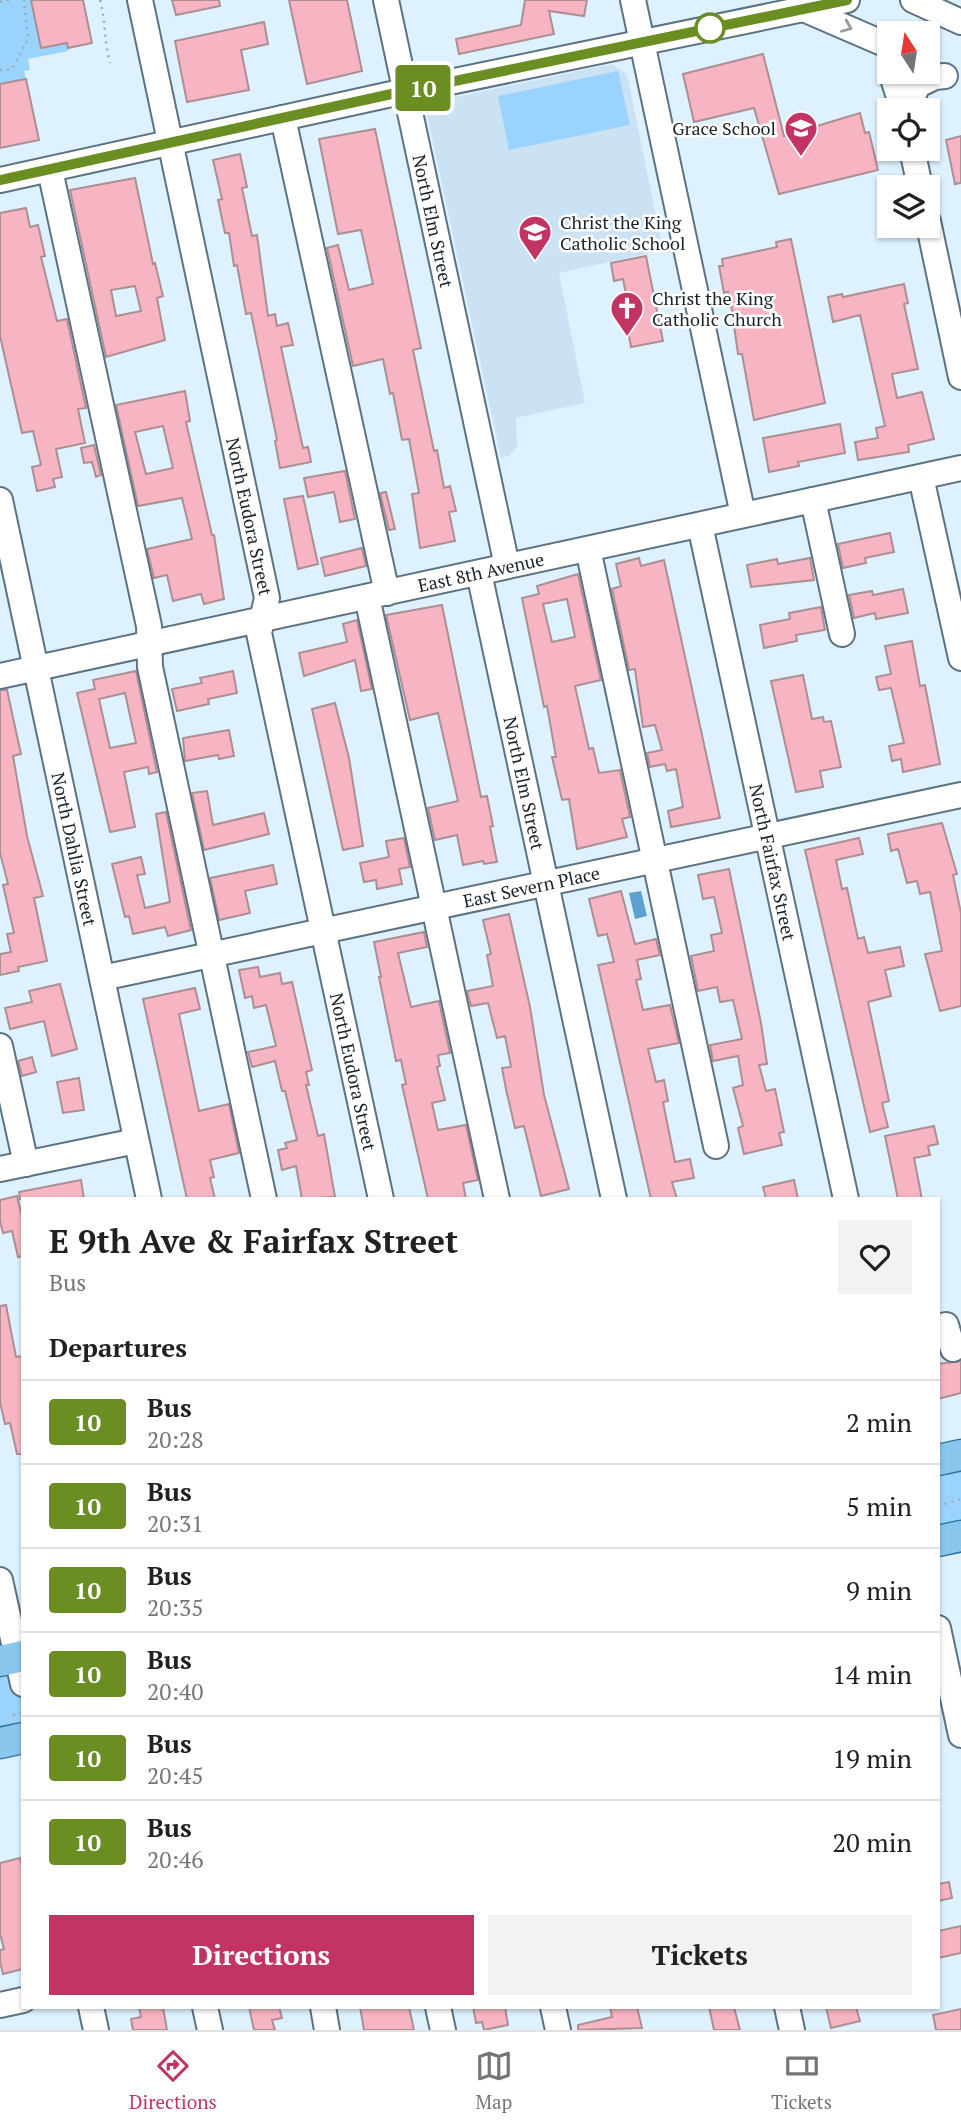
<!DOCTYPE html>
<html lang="en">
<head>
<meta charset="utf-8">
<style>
  body { margin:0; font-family:"PT Serif",serif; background:#f2f2f2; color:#202124; height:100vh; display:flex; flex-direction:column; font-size:26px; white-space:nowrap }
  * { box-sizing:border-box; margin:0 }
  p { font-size:23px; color:#757577 }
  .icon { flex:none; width:38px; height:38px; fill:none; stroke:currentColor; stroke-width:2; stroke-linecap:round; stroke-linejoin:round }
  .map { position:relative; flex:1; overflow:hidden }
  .details { position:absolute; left:21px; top:1197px; width:919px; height:812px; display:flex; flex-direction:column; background:#fff; border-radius:0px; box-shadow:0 2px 5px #0004 }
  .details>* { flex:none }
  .badge { padding:0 14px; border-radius:5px; font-size:24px; line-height:46px }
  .needle { width:46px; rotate:348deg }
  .controls { position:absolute; left:877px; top:21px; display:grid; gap:14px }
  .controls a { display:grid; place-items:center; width:63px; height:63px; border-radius:0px; background:#fff; box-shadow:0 2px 5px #0004; font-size:35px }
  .map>.badge { position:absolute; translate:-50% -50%; box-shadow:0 0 0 4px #fff }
  h2 { padding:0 28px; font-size:26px; line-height:63px }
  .round { display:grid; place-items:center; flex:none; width:74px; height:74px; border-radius:0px; background:#f2f2f2 }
  .head { display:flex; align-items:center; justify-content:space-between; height:119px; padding:0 28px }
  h1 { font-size:33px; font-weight:600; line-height:52px }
  .cta { display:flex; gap:14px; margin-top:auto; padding:14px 28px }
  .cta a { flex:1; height:80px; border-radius:0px; background:#c13463; color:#fff; font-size:28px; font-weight:600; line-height:80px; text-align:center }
  .cta a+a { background:#f2f2f2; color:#202124 }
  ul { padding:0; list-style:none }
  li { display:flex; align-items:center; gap:21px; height:84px; padding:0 28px; border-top:2px solid #e0e0e0 }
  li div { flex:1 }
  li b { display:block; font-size:26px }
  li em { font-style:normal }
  li .badge { min-width:77px; font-weight:700; text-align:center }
  .menu { display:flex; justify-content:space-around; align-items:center; height:98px; border-top:2px solid #e0e0e0; background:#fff; font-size:19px; color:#757577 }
  .menu a { display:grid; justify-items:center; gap:4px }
  .menu .active { color:#c13463 }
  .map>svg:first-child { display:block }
  .built { fill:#cbe2f4 }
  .green { fill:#9ad3fd }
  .water { fill:#5ba0cf }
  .building { fill:#f7b4c2; stroke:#ac8f95; stroke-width:2; fill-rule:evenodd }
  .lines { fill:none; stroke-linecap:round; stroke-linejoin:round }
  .minor-casing { stroke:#5d7282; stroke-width:28 }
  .major-casing { stroke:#3075a0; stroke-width:33 }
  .path { stroke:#9dadb8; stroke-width:2.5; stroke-dasharray:2 5; stroke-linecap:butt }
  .minor { stroke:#fff; stroke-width:24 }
  .major { stroke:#8ac7ec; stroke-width:30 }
  .oneway { stroke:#989c9e }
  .line-casing { stroke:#fff; stroke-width:16 }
  .line { stroke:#6b8e23; stroke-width:10 }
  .stop-dot { fill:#fff; stroke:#6b8e23; stroke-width:3.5 }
  .labels { text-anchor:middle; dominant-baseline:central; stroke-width:5; stroke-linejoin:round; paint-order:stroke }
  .poi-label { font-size:18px; fill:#192228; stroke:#fff; text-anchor:start }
  .street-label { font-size:18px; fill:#192228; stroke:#fff }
</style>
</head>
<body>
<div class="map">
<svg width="961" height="2030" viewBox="0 0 961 2030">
  <rect width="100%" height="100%" fill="#def1ff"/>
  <path class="built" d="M612,64l15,10 36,176 -104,23 26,130 -69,15 1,29 -8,9 -8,2 -75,-348 6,-8z"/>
  <path class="green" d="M0,0h31l10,48 26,-5 1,8 -40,8 2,11 -6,1 2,8 -26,5z
    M618,71l12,54 -121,25 -11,-54z
    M961,1466v62l-23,5v-62z
    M23,1668v62l-23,4v-61z"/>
  <path class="water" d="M641,891l6,25 -12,3 -6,-26z"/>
  <path class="building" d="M31,0h52l9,43 -24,5 -1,-5 -26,5z
    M172,0h47l1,6 -44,9z
    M289,0h58l15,71 -55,13z
    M525,0h62l-3,16 -35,-5 5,23 -95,20 -3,-15 65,-14z
    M264,22l4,22 -27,6 8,40 -62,12 -12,-61z
    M763,54l21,82 76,-23 5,20 4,-1 9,38 -99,24 -25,-86 -60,14 -11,-48z
    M26,79l13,61 -39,8v-64z
    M375,129l46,219 -8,2 21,101 3,-1 7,38 6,-2 6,25 -7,1 6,29 -35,7 -8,-54 7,-1 -10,-54 -7,1 -9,-47 -3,1 -7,-35 -30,7 -26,-118 11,-3 11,45 24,-6 -12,-54 -23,4 -19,-95z
    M961,136v47l-6,1 -9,-44z
    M240,154l7,33 -5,1 10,48 5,-1 11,81 7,-2 2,12 11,-3 5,22 -12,2 22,101 5,-1 3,15 -31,6 -5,-27 2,-1 -26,-127 -5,1 -9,-49 -3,1 -5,-33h-4l-7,-33 4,-1 -9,-39z
    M135,178l18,86 2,-1 8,33 -6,2 8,42 -59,17 -36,-167zM135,286l6,25 -25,5 -5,-26z
    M26,208l4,19 8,-2 7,31 -4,1 16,64 10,-2 19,89 -8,1 7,34 -29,6 6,28 -9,2 2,8 -18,4 -5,-24 9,-2 -8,-34 -11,2 -22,-97v-123z
    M791,239l34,164 -71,17 -12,-66h-4l-7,-50 -3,-12 -4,1 -5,-27h4l-1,-7 55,-12 -1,-5z
    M646,256l17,85 -32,6 -6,-32 5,-1 -7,-35 -9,2 -3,-18z
    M904,284l4,19 -4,1 14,65 -26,5 5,24 25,-6 12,47 -26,6 1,7 -51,8 -3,-18 23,-4 -2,-10 9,-2 -25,-111 -27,7 -5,-25 14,-3 1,3z
    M185,391l5,30 -4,1 26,113h2l10,64 -20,5 -3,-10 -28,7 -6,-26 -13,3 -7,-29 45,-10 -10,-41 -44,8 -22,-101zM163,426l10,42 -27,6 -11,-42z
    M840,424l5,29 -47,9 1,4 -30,6 -6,-34z
    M94,445l7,30 -5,2 -4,-15 -8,1 -3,-15z
    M345,471l10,48 -15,3 -6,-30 -26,5 -4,-19z
    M386,492l9,37 -6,1 -9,-37z
    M303,496l15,68 -20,5 -14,-70z
    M890,533l4,19 -29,6 1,5 -23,5 -5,-24z
    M362,548l4,18 -41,10 -4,-18z
    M639,558l2,8 23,-6 56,258 -49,9 -3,-16 15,-4 -7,-38 -9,2 -2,-7 -15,3 -3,-14 15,-3 -7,-25 -12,2 -8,-58 -6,1 -17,-81 9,-3 -5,-22z
    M810,558l4,22 -63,7 -4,-22 30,-6 1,5z
    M578,574l23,106 -26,6 14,63 4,-1 6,25 21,-3 10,47 -8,2 5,18 -50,12 -8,-50 -7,1 -10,-43h4l-9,-51 -3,1 -22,-109 17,-4 -2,-8zM567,599l8,38 -23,5 -9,-38z
    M903,589l5,24 -32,6 -1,-6 -21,5 -5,-23 23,-4 1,4z
    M442,605l39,192 6,-1 6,30 -3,1 7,35 -13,2 -1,-3 -20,4 -6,-30 -22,5 -7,-32 30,-7 -20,-88 -28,7 -24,-105z
    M821,607l4,23 -29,5 1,6 -33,7 -4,-23 30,-6 -1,-6z
    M357,620l15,69 -11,2 -6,-31 -51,16 -5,-23 48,-11 -4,-18z
    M912,641l8,45 5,-1 15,79 -37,8 -2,-13 -9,2 -3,-15 15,-3 -13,-55 -12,2 -3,-13 15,-3 -6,-28z
    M136,671l21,101 -8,2 -1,-7 -24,5 11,55 -25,5 -33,-139 18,-4 -2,-9zM125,693l11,50 -26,5 -11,-49z
    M233,671l4,22 -29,6 1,5 -32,7 -5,-22 30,-6 -2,-5z
    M803,675l9,44 11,-2 1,5 7,-1 10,46 -21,4 3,16 -27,5 -25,-111z
    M0,690h7l14,64 -8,2 14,80 16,60 -9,2 13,63 -29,6 1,4 -19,4v-21l11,-2 -4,-18 7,-1 -11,-48 5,-1 -8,-31z
    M335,703l14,55 14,88 -20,4 -31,-141z
    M229,730l5,26 -15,3 -1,-4 -33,6 -2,-23z
    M207,791l6,34 51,-12 5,21 -65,16 -12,-57z
    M166,812l25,118 -23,6 -3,-9 -32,7 -4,-18 -4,1 -13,-53 29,-7 4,17 -8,1 8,33 25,-6 -14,-88z
    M942,823l15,51 -4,1 8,38v93l-21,5 -15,-57 17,-3 -12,-59 -10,2 -3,-13 -10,2 -9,-34 -7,2 -3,-17z
    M404,838l6,29 -11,2 3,15 -25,5 -1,-9 -12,2 -4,-19 29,-6 -3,-16z
    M859,838l4,16 -27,6 6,29 5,-1 11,51 6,-2 4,16 32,-6 4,19 -19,4 6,26 -23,6 21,99 -7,2 6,24 -18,5 -65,-282z
    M273,865l4,19 -32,7 5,22 -31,7 -9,-42z
    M729,869l32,154 6,41 -8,1 7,26 9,-2 9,43 -5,1 3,12 -38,9 -6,-26 5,-2 -10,-38 10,-3 -5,-29 -25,5 -3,-16 32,-6 -9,-39 -13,2 -3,-15 -19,4 -7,-35 23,-5 -3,-16 11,-2 -8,-36 -11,2 -5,-24z
    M621,891l14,53 21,-5 4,16 -23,5 4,19 -5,1 7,30 27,-5 9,38 -31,6 8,33 8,-2 4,21 -5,1 12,60 15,-3 4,19 -22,4 5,17h-26l-53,-234 16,-3 -7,-28 -9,2 -9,-37z
    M509,914l21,93 14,88 25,94 -28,7 -17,-70 -9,2 -9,-39 -4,-21 9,-1 -6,-31 -8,2 -9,-35 -17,3 -4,-15 26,-5 -6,-31 4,-1 -8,-34z
    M424,932l3,15 -29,6 13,54 28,-6 11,52 -12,2 2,11 -3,1 8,33 -13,3 6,27 28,-5 12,55 -15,3 3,16h-38l-26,-114 4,-1 -5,-24 -5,1 -17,-84h2l-7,-35z
    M258,967l2,10 20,-4 2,11 10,-2 20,88 -6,2 3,13h-3l12,51 6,-2 11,63 -33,2 -6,-33 -14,4 -4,-20 9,-2 -2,-5 12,-3 -12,-49h-3l-7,-30 -23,6 -4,-15 28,-6 -10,-41 -12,3 -2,-12 -7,2 -6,-28z
    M60,984l17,65 -25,7 -8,-35 -34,8 -5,-21 27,-6 -3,-11z
    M195,988l5,21 -21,5 20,97 30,-7 10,49 -29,7 4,17 -4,1 5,21h-28l-44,-200z
    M32,1057l4,15 -14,4 -4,-15z
    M79,1078l5,32 -21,3 -6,-31z
    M934,1126l4,18 -10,2 2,9 -16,3 8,41h-24l-13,-63z
    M81,1180l3,19h-64l-1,-7z
    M794,1180l4,19h-32l-3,-12z
    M17,1196l6,25v35l-5,1 -6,-26 -9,2 -3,-12v-21z
    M6,1305l10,52 7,-1v98h-6l-7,-31 -5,1 -5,-22v-96z
    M961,1361v32l-23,6v-35z
    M20,1858l3,13v98l-20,5 -3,-12v-12l4,-1 -4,-15v-71z
    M949,1882l3,16 -14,3v-17z
    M961,1926v27l-23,5v-27z
    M139,2007h24l4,23h-34l-2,-11 10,-2z
    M249,2007h30l3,11 -10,2 3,10h-21z
    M360,2007h49l5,23h-50z
    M473,2007h32l3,18 -24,5 -2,-8 -6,1z
    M610,2007h27l5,21 -64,2v-5l34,-8z
    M709,2007h25l6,23h-26z
    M826,2007h30l4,14 -29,7z
    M961,2009v21h-25l-3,-15z"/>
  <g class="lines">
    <defs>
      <g id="minor">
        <path id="s1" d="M140,0l127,598 -8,35 122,566"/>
        <path id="s2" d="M386,0l121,566"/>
        <path d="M633,0l110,515"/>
        <path d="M913,0l48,22"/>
        <path d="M801,8l88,38"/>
        <path d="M891,72l12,38"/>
        <path d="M907,110l11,-25 17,-8 10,-1"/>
        <path d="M283,118l104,475"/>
        <path d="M912,149l8,38"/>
        <path d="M50,170l99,456 1,41 114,532"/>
        <path d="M0,180l387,-85 460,-95"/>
        <path d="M928,221l33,156"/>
        <path d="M921,477l40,181"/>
        <path id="s3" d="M0,500l149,699"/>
        <path d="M813,500l29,134"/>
        <path id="s4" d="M700,525l146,674"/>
        <path d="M588,549l128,597"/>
        <path id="s5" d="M479,573l135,626"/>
        <path d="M367,597l130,602"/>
        <path id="s6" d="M0,676l961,-208"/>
        <path id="s7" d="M102,978l859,-183"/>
        <path d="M0,1046l26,118"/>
        <path d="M0,1169l136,-28"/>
        <path d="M938,1327l8,-2 7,24"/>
        <path d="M0,1580l23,104"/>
        <path d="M938,1628l23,107"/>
        <path d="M0,2005l23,-5"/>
        <path d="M91,2007l5,23"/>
        <path d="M205,2007l5,23"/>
        <path d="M323,2007l4,23"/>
        <path d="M438,2007l5,23"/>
        <path d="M553,2007l5,23"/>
        <path d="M787,2007l5,23"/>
      </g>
      <path id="major" d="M938,1460l23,-5
        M938,1541l23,-5
        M0,1661l23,-5
        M0,1743l23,-5"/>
    </defs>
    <use href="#minor" class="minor-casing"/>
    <use href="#major" class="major-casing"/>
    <path class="path" d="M100,0c6,22 4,42 10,63
      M0,2l11,-2
      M0,70l12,-1 16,-30 -4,-39
      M938,1506l23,-7
      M13,1715l10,-2"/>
    <use href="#minor" class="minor"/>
    <use href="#major" class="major"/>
  </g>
  <defs><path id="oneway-chevron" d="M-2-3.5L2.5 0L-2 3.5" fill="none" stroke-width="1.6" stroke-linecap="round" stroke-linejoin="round" transform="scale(1.75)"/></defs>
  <use class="oneway" href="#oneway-chevron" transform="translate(847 27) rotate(23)"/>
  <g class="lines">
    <defs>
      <path id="line" d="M0,180l387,-85 460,-95"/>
    </defs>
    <use href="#line" class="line-casing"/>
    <use href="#line" class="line"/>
  </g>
  <defs>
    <symbol id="school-pin" viewBox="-11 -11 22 30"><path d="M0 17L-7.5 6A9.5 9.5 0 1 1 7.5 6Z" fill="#c13463" stroke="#fff"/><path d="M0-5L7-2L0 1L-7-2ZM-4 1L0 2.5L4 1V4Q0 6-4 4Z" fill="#fff"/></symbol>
    <symbol id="church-pin" viewBox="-11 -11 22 30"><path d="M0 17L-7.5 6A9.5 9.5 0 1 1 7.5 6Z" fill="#c13463" stroke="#fff"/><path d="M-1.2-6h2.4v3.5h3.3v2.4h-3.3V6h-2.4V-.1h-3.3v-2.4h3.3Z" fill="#fff"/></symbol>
  </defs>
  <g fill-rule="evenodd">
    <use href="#school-pin" x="782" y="109" width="38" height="52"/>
    <use href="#school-pin" x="516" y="213" width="38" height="52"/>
    <use href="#church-pin" x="608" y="289" width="38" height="52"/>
  </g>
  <circle class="stop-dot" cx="710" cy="28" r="14"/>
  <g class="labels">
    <g class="poi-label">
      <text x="776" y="128" text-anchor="end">Grace School</text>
      <text x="560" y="222">Christ the King<tspan x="560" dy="21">Catholic School</tspan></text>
      <text x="652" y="298">Christ the King<tspan x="652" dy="21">Catholic Church</tspan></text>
    </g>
    <g class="street-label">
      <text stroke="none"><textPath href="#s2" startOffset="226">North Elm Street</textPath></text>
      <text stroke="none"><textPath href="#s1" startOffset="528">North Eudora Street</textPath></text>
      <text stroke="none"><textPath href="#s6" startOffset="492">East 8th Avenue</textPath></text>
      <text stroke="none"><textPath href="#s5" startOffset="215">North Elm Street</textPath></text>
      <text stroke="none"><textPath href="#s3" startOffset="357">North Dahlia Street</textPath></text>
      <text stroke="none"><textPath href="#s4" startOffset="345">North Fairfax Street</textPath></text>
      <text stroke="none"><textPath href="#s7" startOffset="439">East Severn Place</textPath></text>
      <text stroke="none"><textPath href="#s1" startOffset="1096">North Eudora Street</textPath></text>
    </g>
  </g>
</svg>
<div class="controls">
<a><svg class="needle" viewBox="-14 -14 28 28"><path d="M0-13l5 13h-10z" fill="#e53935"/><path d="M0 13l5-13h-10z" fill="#757577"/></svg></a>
<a><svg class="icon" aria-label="locate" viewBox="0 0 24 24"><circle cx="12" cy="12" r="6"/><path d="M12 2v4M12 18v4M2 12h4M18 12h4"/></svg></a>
<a><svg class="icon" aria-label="layers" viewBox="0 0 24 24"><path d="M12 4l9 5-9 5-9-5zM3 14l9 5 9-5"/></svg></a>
</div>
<b class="badge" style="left:423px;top:88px;background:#6b8e23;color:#fff">10</b>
<section class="details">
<div class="head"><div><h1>E 9th Ave &amp; Fairfax Street</h1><p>Bus</p></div><a class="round"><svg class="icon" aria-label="heart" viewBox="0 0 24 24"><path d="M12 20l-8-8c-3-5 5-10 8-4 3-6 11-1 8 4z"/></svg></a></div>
<h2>Departures</h2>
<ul>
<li><span class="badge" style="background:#6b8e23;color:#fff">10</span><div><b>Bus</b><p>20:28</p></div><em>2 min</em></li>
<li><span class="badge" style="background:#6b8e23;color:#fff">10</span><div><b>Bus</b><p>20:31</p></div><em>5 min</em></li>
<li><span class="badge" style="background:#6b8e23;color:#fff">10</span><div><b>Bus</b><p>20:35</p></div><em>9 min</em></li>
<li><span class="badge" style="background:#6b8e23;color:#fff">10</span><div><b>Bus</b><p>20:40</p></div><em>14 min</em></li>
<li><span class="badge" style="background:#6b8e23;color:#fff">10</span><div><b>Bus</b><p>20:45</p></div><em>19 min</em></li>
<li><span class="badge" style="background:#6b8e23;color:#fff">10</span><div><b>Bus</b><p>20:46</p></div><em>20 min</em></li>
</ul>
<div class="cta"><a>Directions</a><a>Tickets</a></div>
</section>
</div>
<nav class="menu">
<a class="active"><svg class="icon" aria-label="directions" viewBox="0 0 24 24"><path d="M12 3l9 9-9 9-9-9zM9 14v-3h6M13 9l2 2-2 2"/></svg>Directions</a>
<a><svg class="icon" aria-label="map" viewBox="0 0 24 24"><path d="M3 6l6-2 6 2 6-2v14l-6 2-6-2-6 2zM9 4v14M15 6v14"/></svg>Map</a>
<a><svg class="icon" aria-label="tickets" viewBox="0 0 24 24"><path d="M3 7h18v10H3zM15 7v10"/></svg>Tickets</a>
</nav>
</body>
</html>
